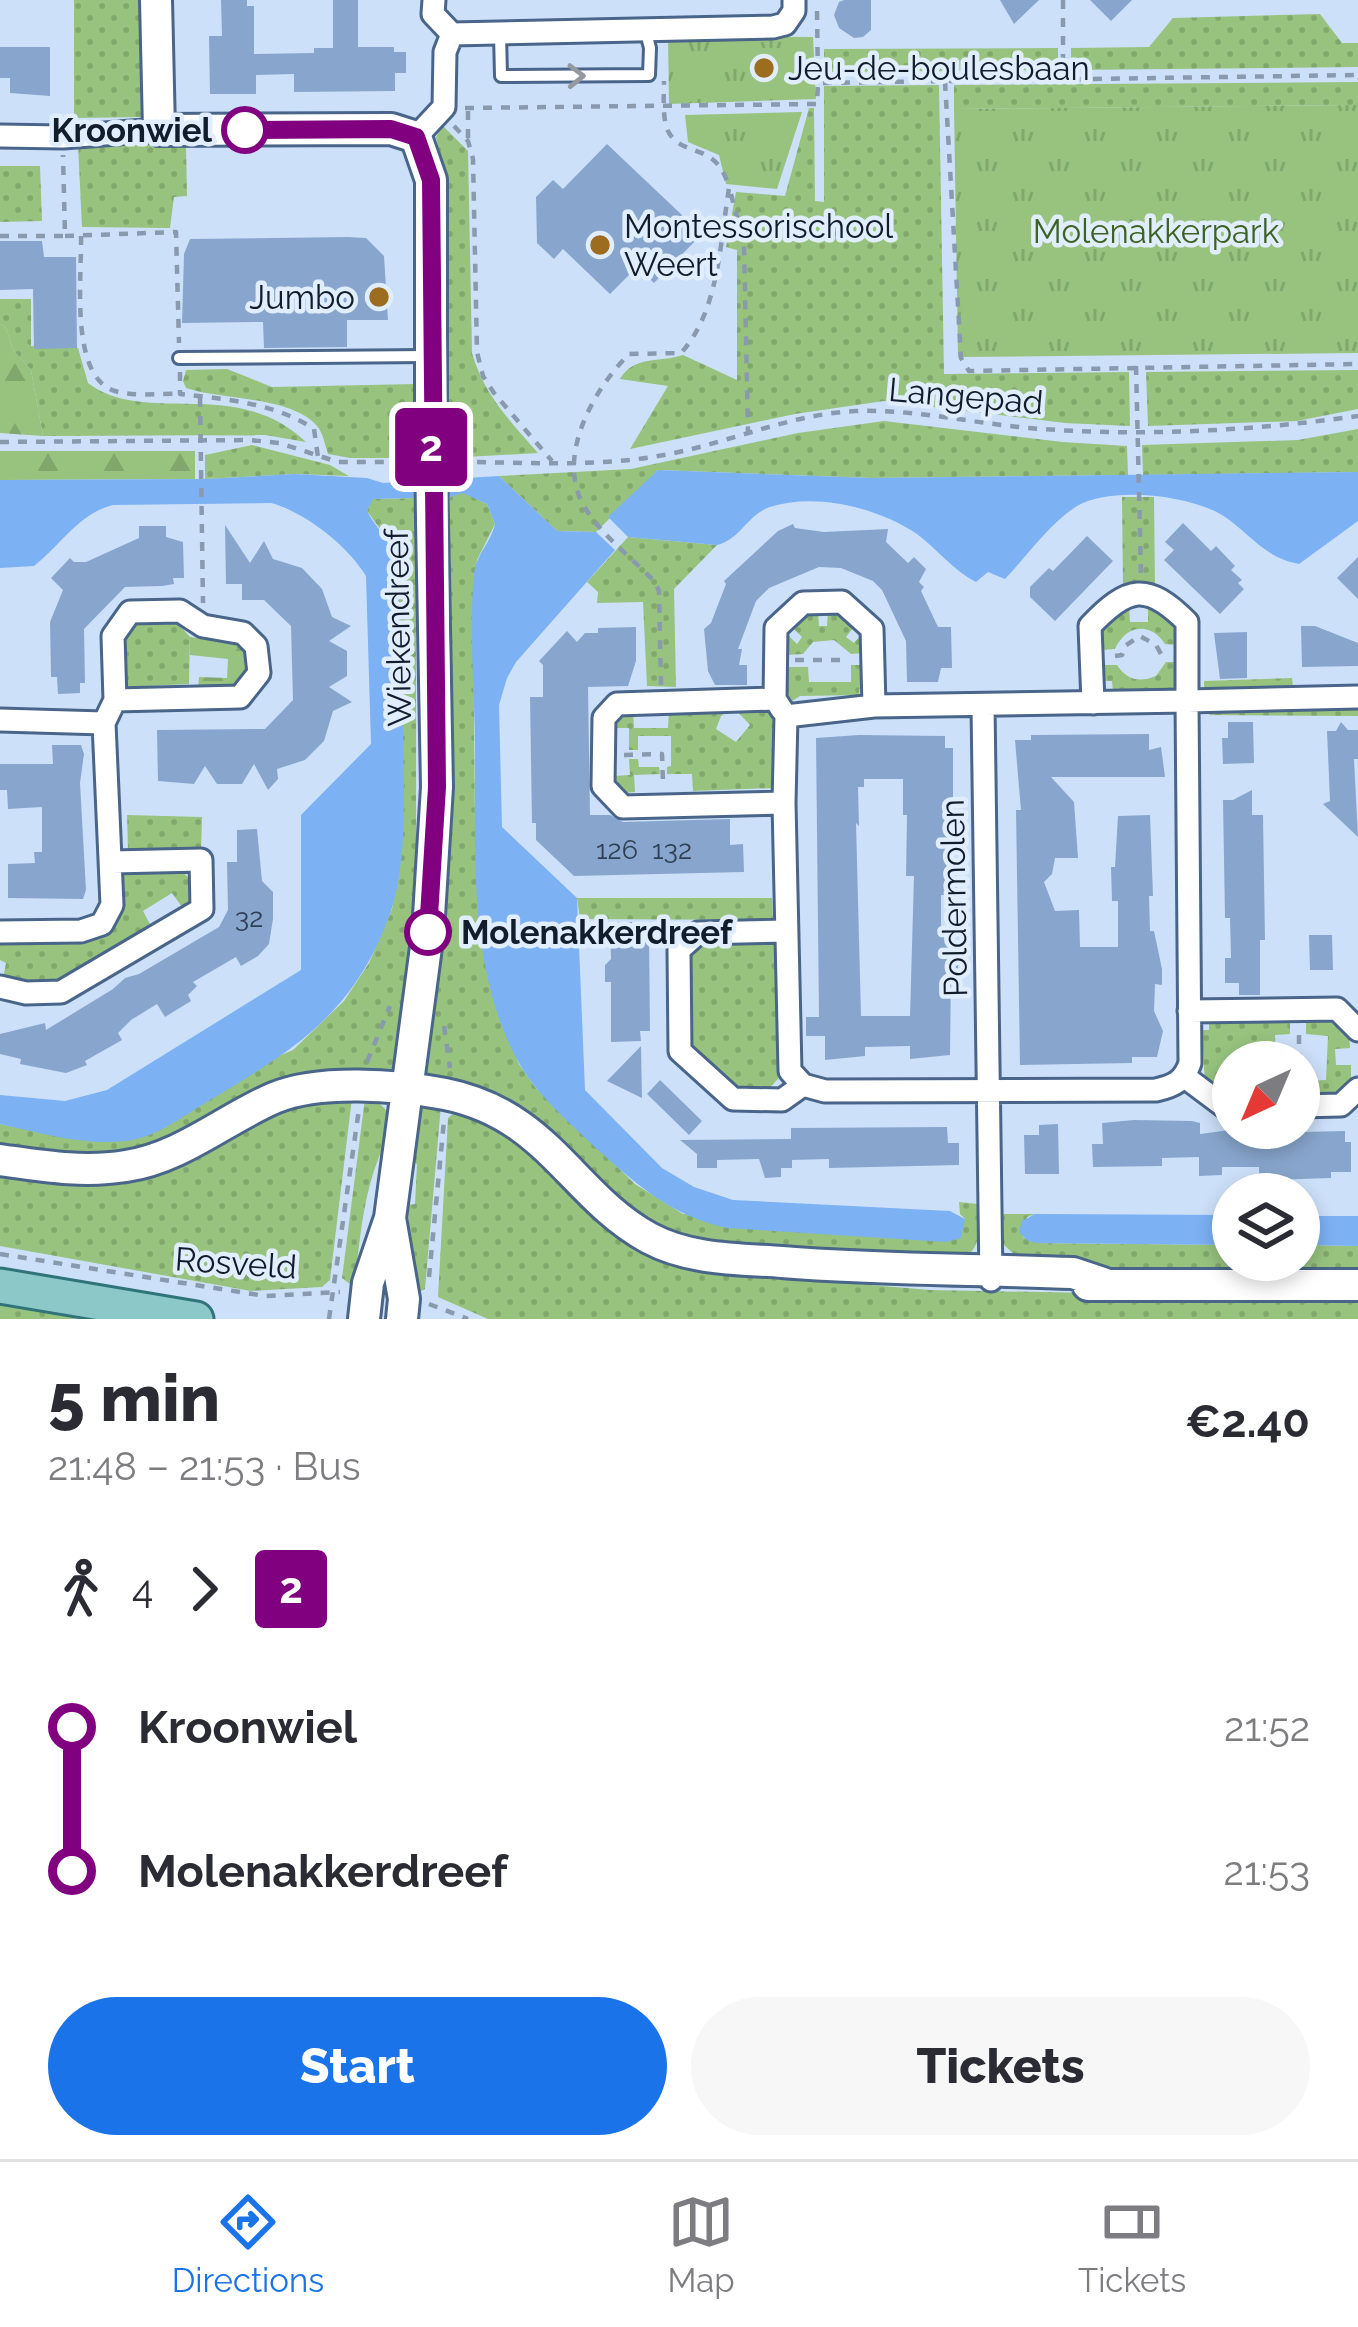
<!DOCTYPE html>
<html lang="en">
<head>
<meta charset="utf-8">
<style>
  body { margin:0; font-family:Raleway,sans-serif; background:#f7f7f7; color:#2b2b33; height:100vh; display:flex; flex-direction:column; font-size:45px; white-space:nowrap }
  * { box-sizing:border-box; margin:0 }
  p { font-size:39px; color:#7c7c81 }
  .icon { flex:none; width:66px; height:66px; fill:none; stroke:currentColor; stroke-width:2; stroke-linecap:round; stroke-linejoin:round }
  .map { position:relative; height:1319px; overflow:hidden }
  .panel { display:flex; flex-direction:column; background:#fff; flex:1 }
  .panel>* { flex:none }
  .badge { padding:0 24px; border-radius:9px; font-size:42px; line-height:78px }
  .needle { width:78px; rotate:224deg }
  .buttons { position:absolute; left:1212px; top:1041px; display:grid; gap:24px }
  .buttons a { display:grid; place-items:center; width:108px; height:108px; border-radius:50%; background:#fff; box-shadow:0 6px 18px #0003; font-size:60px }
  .map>.badge { position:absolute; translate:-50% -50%; box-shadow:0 0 0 6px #fff }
  .legs { display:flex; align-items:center; gap:18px; height:132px; padding:0 48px; font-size:39px }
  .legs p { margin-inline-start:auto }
  .summary { display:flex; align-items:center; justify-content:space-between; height:204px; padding:0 48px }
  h1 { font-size:66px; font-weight:800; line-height:90px }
  .action { display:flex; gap:24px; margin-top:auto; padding:24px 48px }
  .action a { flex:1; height:138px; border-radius:72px; background:#1a73e8; color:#fff; font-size:48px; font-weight:800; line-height:138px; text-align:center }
  .action a+a { background:#f7f7f7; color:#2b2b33 }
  ul { padding:0 48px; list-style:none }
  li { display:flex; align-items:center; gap:42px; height:144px; font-size:45px }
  li i { display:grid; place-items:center; width:18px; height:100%; margin:0 15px; background:currentColor }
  li i::after { content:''; width:30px; height:30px; margin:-15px; border:9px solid; border-radius:50%; background:#fff }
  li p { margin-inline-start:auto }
  li:first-child i { background:linear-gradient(#0000 50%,currentColor 0) }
  li:last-child i { background:linear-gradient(currentColor 50%,#0000 0) }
  .tab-bar { display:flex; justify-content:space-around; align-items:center; height:168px; border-top:3px solid #e1e1e2; background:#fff; font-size:33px; color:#7c7c81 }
  .tab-bar a { display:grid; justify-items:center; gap:6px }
  .tab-bar .selected { color:#1a73e8 }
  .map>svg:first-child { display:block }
  .grass { fill:url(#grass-dots) }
  .forest { fill:url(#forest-firs) }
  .park { fill:url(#park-tufts) }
  .pitch { fill:#97c37e }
  .water { fill:#7cb1f4 }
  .building { fill:#88a6cd; fill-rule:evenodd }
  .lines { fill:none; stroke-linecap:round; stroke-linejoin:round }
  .lane-casing { stroke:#496589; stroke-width:16 }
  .street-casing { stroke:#496589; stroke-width:27 }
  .secondary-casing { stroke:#496589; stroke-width:36 }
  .primary-casing { stroke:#307479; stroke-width:39 }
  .path { stroke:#8999ae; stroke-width:4.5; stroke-dasharray:9 9; stroke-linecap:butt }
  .lane { stroke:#fff; stroke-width:10 }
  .street { stroke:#fff; stroke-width:21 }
  .secondary { stroke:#fff; stroke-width:30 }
  .primary { stroke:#8dc8c8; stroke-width:33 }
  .secondary-bridge-casing { stroke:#496589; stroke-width:36; stroke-linecap:butt }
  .secondary-bridge { stroke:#fff; stroke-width:30 }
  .oneway { stroke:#9499a0 }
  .line-1-casing { stroke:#fff; stroke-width:27 }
  .line-1 { stroke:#800080; stroke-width:18 }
  .poi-dot { fill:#9d6d1f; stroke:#e0edfd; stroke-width:4.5 }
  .stop-1-dot { fill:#fff; stroke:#800080; stroke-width:6 }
  .labels { text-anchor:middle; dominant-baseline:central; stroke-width:9; stroke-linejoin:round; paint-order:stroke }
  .number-label { font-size:27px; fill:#2f3f54 }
  .poi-label { font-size:33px; fill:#111d2b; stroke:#e0edfd; text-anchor:start }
  .stop-label { font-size:33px; font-weight:bold; fill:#111d2b; stroke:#e0edfd; text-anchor:end }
  .park-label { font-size:33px; fill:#3d6323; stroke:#e0edfd }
  .street-label { font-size:33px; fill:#111d2b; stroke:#e0edfd }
</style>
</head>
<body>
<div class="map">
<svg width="1358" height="1319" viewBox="0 0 1358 1319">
  <defs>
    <pattern id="grass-dots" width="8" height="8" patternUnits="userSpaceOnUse" patternTransform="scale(3)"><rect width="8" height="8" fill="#97c37e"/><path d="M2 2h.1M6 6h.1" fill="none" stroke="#81a76d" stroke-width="1.8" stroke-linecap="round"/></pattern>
    <pattern id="forest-firs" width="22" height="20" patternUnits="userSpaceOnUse" patternTransform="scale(3)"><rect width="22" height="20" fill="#97c37e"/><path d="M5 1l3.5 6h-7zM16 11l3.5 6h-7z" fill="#81a76d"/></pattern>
    <pattern id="park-tufts" width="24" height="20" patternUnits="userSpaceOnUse" patternTransform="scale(3)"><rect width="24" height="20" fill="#97c37e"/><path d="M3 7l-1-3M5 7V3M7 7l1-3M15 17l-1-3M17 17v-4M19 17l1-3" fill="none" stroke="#81a76d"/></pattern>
  </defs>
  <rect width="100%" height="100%" fill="#cde0f9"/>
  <path class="grass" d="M74,0h69l1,117 -70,1z
    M1320,14l22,29h16v24l-287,3v-22l78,-1 24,-29z
    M1058,48v22l-234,2v-23z
    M1358,82v23l-404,4v-24z
    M939,85l5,289 185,-2 1,54 -65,-3 -181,-22 -89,13 -165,35 38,-63 -48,-7c14,-24 39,-16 63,-24l54,25v-130l-11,-3 10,-55 49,4 24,-88h5l1,93 9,1v-116z
    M443,126l25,25 4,202c12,42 38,68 66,100l-89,5 -1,-272 -12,-49z
    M160,143l26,3 1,50 -13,1 -4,31 -88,-1 -4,-82z
    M0,166h40l2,55 -42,1z
    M0,299h31v47l47,2 10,35c58,44 148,-8 218,59l-41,-7 -222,1 -12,-66 -18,-20 -7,-22 -6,-4z
    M227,369l45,18 144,-3 -1,74h-65l-22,-4c-3,-9 -5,-21 -11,-28 -26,-30 -96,-26 -131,-38l-3,-7 3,-11z
    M1358,370v39l-61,12 -149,5 -2,-54z
    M884,421l179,21 64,4 1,29 -256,3 -214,-8 -62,62 -39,-1 -58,-55 132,-7 167,-36z
    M1358,429v43l-215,3 -1,-30 156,-5z
    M252,445l78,20 19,11 -55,-2 -89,5v-24z
    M463,492l24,12 8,20 -18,36 -4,34 2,232 9,120 11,58 24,60 16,23 100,97 48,30 282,5 -5,-5 -1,-12 19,2c0,23 6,44 -17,55l-254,-14 -26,-5 -48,-23 -203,-140 -7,-10 17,-127 10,-443z
    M1122,497h32l1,92 -32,-1z
    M416,498v429l-19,141 -5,5 -192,56 -90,31 -110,-10v-26l79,16 214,-90 51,-49 25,-38 23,-54 7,-35 4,-104 -8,-204 -12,-33 -16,-22 5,-12z
    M628,537l89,8 -43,44 2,98 -29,-1 -4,-84 -46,1 1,-11 -11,-10z
    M1124,606h5l1,16h18v-16h7l23,21v18l-13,-1c-14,-22 -39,-20 -50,5l-13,1v-20z
    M840,609l16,15 -10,13 8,6 10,-12v22l-13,1 -17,-14 -21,2 -10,12 -16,1 -1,-22 11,11 5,-7 -10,-10 15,-16 11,1 1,14h8l1,-15z
    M173,618l17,19 -1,47 -60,3 -8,-8v-44l14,-15z
    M1166,662h13l-1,24 -13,7 -52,-1 -1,-11h-10l-1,-16h16c10,15 22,18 39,11z
    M851,665h14v20h-5l-1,10 -59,1 -8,5 -5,-8v-26h21l1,15h42z
    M1292,678l1,9 -89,1v-7z
    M1358,705v11l-149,-1v-8z
    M764,708l11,8 -2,72 -80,3 -1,-17h-25v-7l4,-1v-30h-33v14h-9v-22h-17l9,-16h12l1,16h34l1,-16 59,-1 -7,5 -5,13 20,13 14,-17 -14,-15z
    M629,759h9l1,8h20l1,7 -26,1 1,17 -13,1 -9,-10v-7l17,-1z
    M127,815l75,2 -1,35 -73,-2z
    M180,869l12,13 1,19 -11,6 -10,-14 -29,18 8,15 -93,56 -55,-3 3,-16 -6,-3v-20l107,-8 16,-23 -2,-37z
    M577,898h195l1,22 -193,-1z
    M775,940l3,139 -14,14 -26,-2 -50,-49 -3,-89 10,-12z
    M1209,1018l81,2v14l-15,1 1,27h-43v35l-28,-14 -3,-53h7z
    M1306,1018h31l12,12 1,18 -15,1 1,16h15v18l-12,14 -33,1v-17l20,-1 2,-44 -22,-2z
    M352,1098l-22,182 -8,7 -71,4 -251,-45v-73l60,11 74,-3 152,-74z
    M365,1098c13,3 23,9 25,24 2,12 -6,25 -11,35 -17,42 -19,86 -25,130l-12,-9z
    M441,1105l-16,184 -14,7 -3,-91 7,-1 2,-40 -7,-3 3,-41 9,-12z
    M456,1111l47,14 214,147 213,18 428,8v21h-870l-50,-22 10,-179z
    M1002,1214h33l-8,3 -4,20 15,6 195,2v15h66v-15l59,1v22l-232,5 -106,-13 -18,-17z
    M0,1302l78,17h-78z"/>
  <path class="forest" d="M0,324l6,4 7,22 18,20 12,66 -43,-3z
    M0,451h195v28l-195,1z
    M190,637l47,6 10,12v22l-12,13 -37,-1 1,-12 28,1 1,-19 -38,-4z"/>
  <path class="park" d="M668,36l145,1 3,62 -147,5z
    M1358,105v248l-400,4 -4,-248z
    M802,112l-25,77 -51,-5 -7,-29 -31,-13 -3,-27z"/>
  <path class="pitch" d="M746,48h36l1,40 -36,2z"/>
  <path class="water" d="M658,470l214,8 486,-6v49l-59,43c-35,-6 -49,-31 -77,-49 -33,-20 -111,-29 -145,-9 -27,17 -50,50 -72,73l-17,-7 -12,10c-22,-11 -39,-33 -59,-48 -38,-26 -102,-42 -147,-27 -22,7 -30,33 -53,38l-89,-8 -20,-20z
    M294,474l73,4 16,5 116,-7 58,55 39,1 19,18 -99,112 -9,16 -8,27 3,122 75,71 8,192 77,78 32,19 39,13 217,11 15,8 -4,19 -15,4 -219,-14c-55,-12 -89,-42 -130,-79 -28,-27 -60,-53 -79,-88 -52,-94 -42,-219 -43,-323 -1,-54 -6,-111 -1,-164 2,-19 17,-32 21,-50l-8,-20 -24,-11 -13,4 -77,2 -6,12c7,14 18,23 24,38 12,31 11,134 12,172 0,57 6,136 -12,190 -36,103 -96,138 -184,191 -25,15 -52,36 -81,39 -41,5 -86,-8 -126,-17v-29l65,6 42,-11 194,-120v-155l70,-71 -5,-168c-18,-30 -61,-64 -95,-73l-158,2c-35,9 -52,40 -79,61l-34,2v-88l205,-1z
    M1035,1214l198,1v30l-195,-2 -10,-2 -9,-9 3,-11z
    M1299,1216h59v30l-59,-1z"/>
  <path class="building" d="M221,0h26v6h7v48l60,-1v-5h19v-48h25v47h36v5h12v21h-11v18l-101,1v-18l-38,1v19h-46l-1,-58h13z
    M844,0h27v30l-8,7 -9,1 -15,-10 -5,-13 5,-13z
    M1000,0h39l-25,24z
    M1090,0h42l-21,21z
    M0,47h50v49l-40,-3v-15h-10z
    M607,144l95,90 -48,49 -17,-16 -27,27 -47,-45 -9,10 -17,-16 -1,-46 17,-17 10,9z
    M348,237l18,1 18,18 4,64h-41v27l-83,1 -1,-26 -81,1 2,-69 6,-15z
    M0,241h42l2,16h32l1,91 -43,1 -1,-60 -33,1z
    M1183,523l28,28 5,-5 19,20 -4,4 11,10 -4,3 6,6 -24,25 -56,-54 10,-10 -9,-8z
    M793,524l2,4 29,4 64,-3 -2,13 22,21 6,-6 12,12 -7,13 5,5 -3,4 17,36h13l1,41h-11l-3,14h-31l-1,-41 -24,-51 -9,-9 -32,-13 -22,-1 -50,21 -13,13 -18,48h4l-3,16h8v20h-32l-7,-14 -4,-42 7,-6 15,-39 -2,-3 54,-50z
    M225,525l25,38 14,-22 9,18 29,9 20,21 10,28 19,9 -22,15 18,10v25l-18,11 23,15 -19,9 -9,30 -19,19 -28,9 1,10 -10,11 -14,-26 -12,20h-25l-12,-18 -11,18 -36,-3 -1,-51 108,-1 28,-29 -2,-74 -27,-26h-22v-16h-16z
    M139,526h27v11l17,5 1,36h-11l1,6 -12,2 -37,1 -41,42 1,54h-5v10l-22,1 -1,-17h-6l-1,-55 13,-32 -12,-12 19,-20 4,4h12l53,-24z
    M1087,536l26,25 -58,60 -25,-24v-10l19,-19 4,3z
    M1358,557v42l-21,-21z
    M1301,626h14l43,17v23l-56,1z
    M636,627v34l-8,25 -40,1 2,128h20l13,7 107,-3v26l13,-1 1,28 -170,4 -38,-36v-17h-4l-2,-126h13v-32l-4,-4 28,-30 10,11 8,-9h13v-5z
    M1247,632v46l-27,1 -6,-46z
    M1228,722h25l1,41 -31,1 -1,-26h6z
    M1341,722l7,8h10v29h-4l4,78 -35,-33 7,-3 -3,-70h9z
    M1149,734v16l12,-3 4,30h-114l23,25 4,56h-23l-3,16 -8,8 11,29 24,-1 1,37h38v-46h-6l-1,-34h4l3,-51 32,-1 3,81h-4l1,35h4l8,38v16l-7,-1 -1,27 9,20 -6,26h-25v6l-112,2 -4,-255h5l-6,-70h16v-5z
    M859,735l86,1v12h8v126l4,1v20h-16v35h13v19h4v21h-7l-1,85 -40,4v-13l-45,1v9l-40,4v-24h-19v-19h13l-3,-279zM864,779h39v36h4l-1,61h8l-4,140h-49l-5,-193 3,3 -1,-39h6z
    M52,745h29l3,9 -4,29 6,107 -3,9 -75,-1v-34l27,-1 -1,-11h8v-45l-34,2 -1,-19h-7v-26h53z
    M1252,790v25h11l2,125h-5v55h-21v-12h-14v-25h6l-1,-40h-5l-2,-118h10z
    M257,829l5,52 11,11v27l-4,25 -11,12 -17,10 -5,-9 -43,25 4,4 -9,9 3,6 -26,16 -8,-13 -26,16 -13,13 4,7 -37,21 2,4 -21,8 -46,-9 1,-5 -21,-5v-20l45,-11 1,7 67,-41 12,-11 14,-4 80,-47 9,-17 -1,-48h10v-32z
    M632,922v11h17l1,98h-10l1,10 -30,1v-60h-6v-17l6,-6 -1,-36z
    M1309,935h23l1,35h-23z
    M641,1046l1,52 -35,-17z
    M660,1080l42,41 -13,14 -42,-41z
    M1134,1120l58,1 8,2v11l37,-5 22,4 86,-2v11h6v30h-20v6l-61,2v-5h-11v-8h-37v8l-23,1v-19l-37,1v8l-69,1 -1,-23h11l-1,-21z
    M1058,1124l1,50h-34l-1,-39h15v-10z
    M947,1127l1,16h11v22l-130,3v-9l-37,1v8h-11v9l-16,1 -6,-19 -42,1v8h-20v-14l-17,-14 111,-1v-11z"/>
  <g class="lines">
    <defs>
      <path id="lane" d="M500,34l1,42 148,-1 1,-27 -5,-19
        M179,358l249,-2"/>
      <path id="street" d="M434,0l-1,14 19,20
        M0,136l63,1 96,-7
        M416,137l28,-30 1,-55 7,-18 321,-7 12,-3 9,-13v-11
        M775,699l-158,5 -13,14 -1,68 20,21 161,-4
        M1187,701l3,362c-6,18 -16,23 -34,27l-331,1 -22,-6 -13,-14 -6,-268 2,-87 88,-10z
        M1093,703l-3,-77c38,-40 57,-44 97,-4v79l171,-4
        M983,705l8,575
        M782,710l-7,-11 1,-71 27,-25 39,-1 30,27 2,77
        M0,720l104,3 8,182 -10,19 -21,7 -81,1
        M104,723l11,-23 -2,-64 17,-24 50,-1 23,15 40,7 13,13 3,27 -19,24 -125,3
        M786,931l-88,2 -19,17 1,101 53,48 49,1 21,-15
        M0,987l26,6 35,-1 141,-83 -1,-49 -89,2
        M1189,1011l148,-2 21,21
        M1185,1077l40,30h8
        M1299,1106l42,-1 17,-16"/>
      <path id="secondary" d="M156,0l3,130 232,-1 25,8 15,43v259
        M0,1160c43,6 83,13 126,6 55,-8 99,-47 148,-68 45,-19 123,-13 171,-4 104,21 126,101 204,144 41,22 89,21 133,24 97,8 194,7 291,11l30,10
        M390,1218l14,81 -2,20
        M1088,1285h270
        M364,1319l4,-36 22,-65 38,-286 9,-145 -5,-266"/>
      <path id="primary" d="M0,1286l196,33"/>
    </defs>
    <use href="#lane" class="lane-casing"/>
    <use href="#street" class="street-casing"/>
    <use href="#secondary" class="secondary-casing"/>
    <use href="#primary" class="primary-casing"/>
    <path class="path" d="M1063,0v78
      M817,11l1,72
      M945,82l16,276 8,13 389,-7
      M465,108l352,-4 1,-21 540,-8
      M468,111v30
      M454,126l14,15 5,18 4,193 6,24 11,17 58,68
      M731,194l13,51 4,187
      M0,236h65l-2,-81
      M65,236l111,-4 3,111
      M81,236c1,40 -12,141 34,155 18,6 45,2 65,3
      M1136,366l5,210
      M180,372v22c45,5 95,9 134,35l4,28
      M200,398l3,205
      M0,442l250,-2 29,3 59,19h67
      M459,462c70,0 140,6 210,-8 63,-12 121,-40 187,-43 59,-2 115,12 173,17 109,9 221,3 329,-12
      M1115,656l7,-1 3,-9 15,-10 16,9 5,9h8
      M795,660h54
      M661,685l-2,-94 -4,-9c-23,-24 -55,-48 -71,-76 -29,-49 10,-117 45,-152l52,-1c38,-42 39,-110 48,-165 -12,-48 -47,-29 -61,-57 -6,-13 -4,-36 -4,-50
      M624,755l38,-1 1,28
      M444,1026l6,42
      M367,1062l23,-56
      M1299,1062v-30
      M0,1254l265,42 75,-4
      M429,1277l15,-156
      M429,1304l39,15
      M329,1319l30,-210"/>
    <use href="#lane" class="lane"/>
    <use href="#street" class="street"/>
    <use href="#secondary" class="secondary"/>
    <use href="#primary" class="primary"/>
    <defs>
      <path id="secondary-bridge" d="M431,439l1,82"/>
    </defs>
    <use href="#secondary-bridge" class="secondary-bridge-casing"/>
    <use href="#secondary-bridge" class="secondary-bridge"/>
  </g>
  <defs><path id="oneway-chevron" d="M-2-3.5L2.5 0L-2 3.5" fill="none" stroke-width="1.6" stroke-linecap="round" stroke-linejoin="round" transform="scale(3)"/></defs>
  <use class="oneway" href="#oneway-chevron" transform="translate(576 76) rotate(-1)"/>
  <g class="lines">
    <defs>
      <path id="line-1" d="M245,130l146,-1 25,8 15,43 6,607 -9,145"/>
    </defs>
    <use href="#line-1" class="line-1-casing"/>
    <use href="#line-1" class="line-1"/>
  </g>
  <g class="poi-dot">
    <circle cx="764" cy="68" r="12"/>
    <circle cx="600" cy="245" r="12"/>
    <circle cx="379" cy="297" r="12"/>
  </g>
  <g class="stop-1-dot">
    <circle cx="245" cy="130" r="21"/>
    <circle cx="428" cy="932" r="21"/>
  </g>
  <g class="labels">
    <g class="number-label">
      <text x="617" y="849">126</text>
      <text x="672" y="849">132</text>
      <text x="249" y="917">32</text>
    </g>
    <g class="poi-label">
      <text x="788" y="68">Jeu-de-boulesbaan</text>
      <text x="624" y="226">Montessorischool<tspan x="624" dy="38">Weert</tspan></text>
      <text x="355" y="297" text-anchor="end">Jumbo</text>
    </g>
    <g class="stop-label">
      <text x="212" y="130">Kroonwiel</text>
      <text x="461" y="932" text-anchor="start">Molenakkerdreef</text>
    </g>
    <g class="park-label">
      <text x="1156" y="231">Molenakkerpark</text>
    </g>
    <g class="street-label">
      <text transform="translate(966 396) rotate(5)">Langepad</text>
      <text transform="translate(398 628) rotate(-91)">Wiekendreef</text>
      <text transform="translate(954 898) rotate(-91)">Poldermolen</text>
      <text transform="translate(236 1263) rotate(4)">Rosveld</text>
    </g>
  </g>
</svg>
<div class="buttons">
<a><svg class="needle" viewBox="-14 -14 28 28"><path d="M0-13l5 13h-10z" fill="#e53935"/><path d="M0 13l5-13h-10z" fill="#7c7c81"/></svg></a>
<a><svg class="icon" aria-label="layers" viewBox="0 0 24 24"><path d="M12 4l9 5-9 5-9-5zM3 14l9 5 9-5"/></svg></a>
</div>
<b class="badge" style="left:431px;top:447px;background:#800080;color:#fff">2</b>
</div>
<section class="panel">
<div class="summary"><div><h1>5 min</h1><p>21:48 – 21:53 · Bus</p></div><b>€2.40</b></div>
<div class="legs"><svg class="icon" aria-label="walk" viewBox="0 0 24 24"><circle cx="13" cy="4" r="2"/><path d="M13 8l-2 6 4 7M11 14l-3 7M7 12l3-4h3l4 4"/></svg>4<svg class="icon" aria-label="forward" viewBox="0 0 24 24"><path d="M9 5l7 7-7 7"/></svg><b class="badge" style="background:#800080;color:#fff">2</b></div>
<ul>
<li><i style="color:#800080"></i><b>Kroonwiel</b><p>21:52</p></li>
<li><i style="color:#800080"></i><b>Molenakkerdreef</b><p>21:53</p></li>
</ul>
<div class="action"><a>Start</a><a>Tickets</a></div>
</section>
<nav class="tab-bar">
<a class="selected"><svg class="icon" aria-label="directions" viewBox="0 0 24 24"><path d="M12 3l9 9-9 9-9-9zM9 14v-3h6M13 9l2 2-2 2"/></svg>Directions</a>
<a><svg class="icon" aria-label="map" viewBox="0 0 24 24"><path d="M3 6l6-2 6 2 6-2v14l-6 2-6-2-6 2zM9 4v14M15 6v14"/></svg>Map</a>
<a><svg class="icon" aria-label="tickets" viewBox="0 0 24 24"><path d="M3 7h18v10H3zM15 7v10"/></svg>Tickets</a>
</nav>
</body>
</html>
